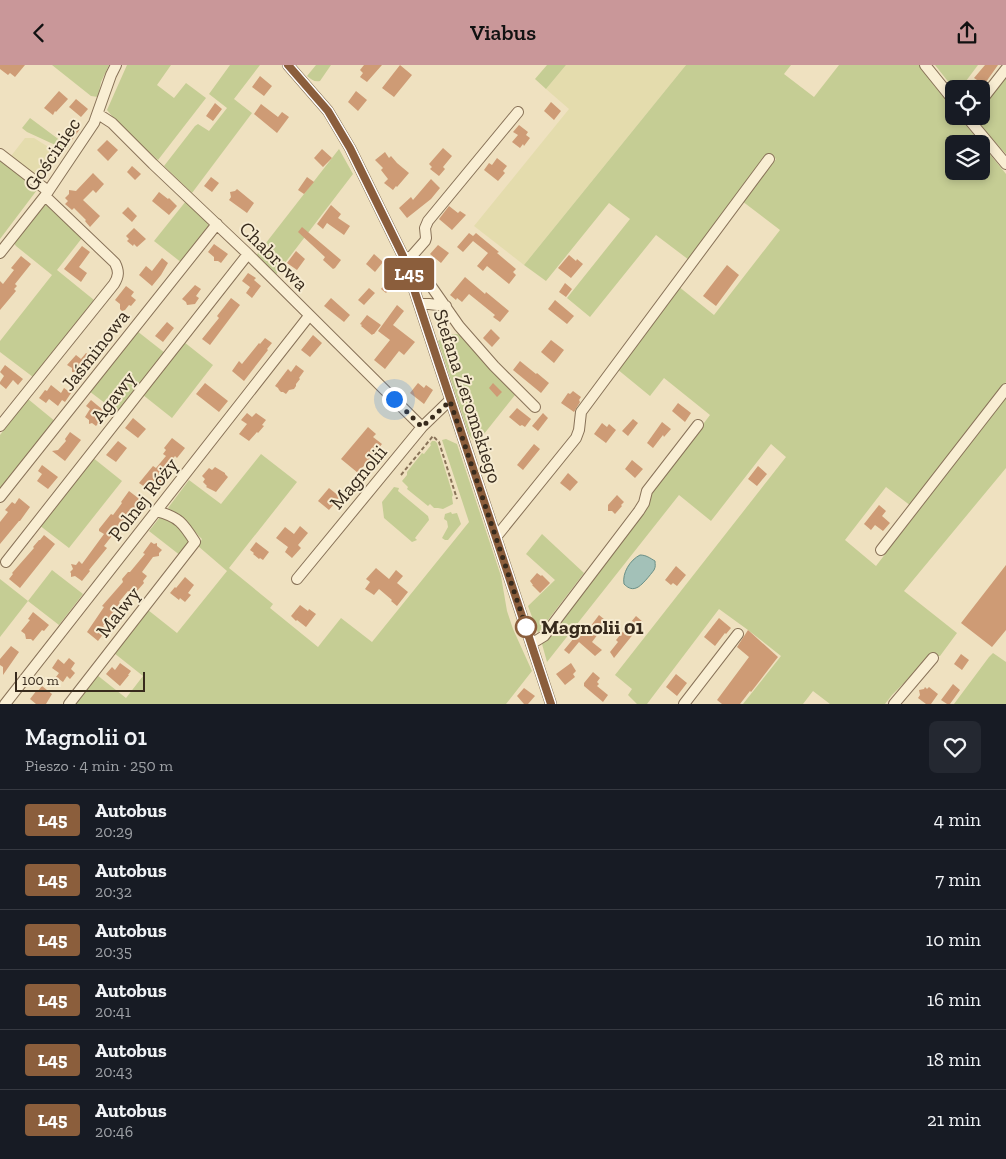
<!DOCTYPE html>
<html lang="pl">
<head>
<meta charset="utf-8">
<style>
  body { margin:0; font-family:"Zilla Slab",serif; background:#242831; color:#f1f3f6; height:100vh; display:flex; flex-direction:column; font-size:19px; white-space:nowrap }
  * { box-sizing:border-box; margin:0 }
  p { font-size:16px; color:#9ea1a6 }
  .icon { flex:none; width:28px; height:28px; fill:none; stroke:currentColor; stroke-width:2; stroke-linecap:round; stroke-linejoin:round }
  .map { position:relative; height:639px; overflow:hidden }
  .sheet { display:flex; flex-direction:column; background:#171b24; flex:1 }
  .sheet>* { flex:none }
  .badge { padding:0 10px; border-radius:4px; font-size:18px; line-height:32px }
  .controls { position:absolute; left:945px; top:15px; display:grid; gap:10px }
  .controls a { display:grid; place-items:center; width:45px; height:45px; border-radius:8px; background:#171b24; box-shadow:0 2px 8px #0003; font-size:25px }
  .scale { position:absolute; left:15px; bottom:12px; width:130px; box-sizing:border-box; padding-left:5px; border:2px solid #372a1c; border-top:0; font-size:14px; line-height:18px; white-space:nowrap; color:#372a1c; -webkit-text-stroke:4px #f6ebd0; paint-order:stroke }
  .you { position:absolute; width:25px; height:25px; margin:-12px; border:4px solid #fff; border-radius:50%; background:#1a73e8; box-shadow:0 0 0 8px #1a73e833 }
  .map>.badge { position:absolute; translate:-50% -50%; box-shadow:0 0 0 2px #fff }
  .round { display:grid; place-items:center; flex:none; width:52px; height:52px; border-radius:8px; background:#242831 }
  .overview { display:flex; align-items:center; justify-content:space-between; height:85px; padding:0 25px }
  h1 { font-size:24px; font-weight:600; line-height:38px }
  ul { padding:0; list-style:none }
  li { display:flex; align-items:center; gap:15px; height:60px; padding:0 25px; border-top:1px solid #363941 }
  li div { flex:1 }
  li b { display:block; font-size:19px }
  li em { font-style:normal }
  li .badge { min-width:55px; font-weight:700; text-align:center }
  header { display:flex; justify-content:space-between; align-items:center; height:65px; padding:0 25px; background:#c99799; color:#111; font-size:22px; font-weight:600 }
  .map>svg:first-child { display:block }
  .farmland { fill:#e4dcad }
  .green { fill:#c5cd94; fill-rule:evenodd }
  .water { fill:#a3c1b8; stroke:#6a8f86 }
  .building { fill:#ce9b75 }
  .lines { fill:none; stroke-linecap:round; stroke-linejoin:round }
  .minor-casing { stroke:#887258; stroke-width:12 }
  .path { stroke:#887258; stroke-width:2; stroke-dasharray:4 2.5; stroke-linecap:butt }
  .minor { stroke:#f9eed3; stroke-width:10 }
  .line-casing { stroke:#fff; stroke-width:11 }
  .line { stroke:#8b5e3c; stroke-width:8 }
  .walk { stroke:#372a1c; stroke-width:5; stroke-dasharray:0 9 }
  .stop-dot { fill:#fff; stroke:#8b5e3c; stroke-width:2.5 }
  .labels { text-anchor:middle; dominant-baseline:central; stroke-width:4; stroke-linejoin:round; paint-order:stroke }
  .street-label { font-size:20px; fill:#372a1c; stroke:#f6ebd0 }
  .stop-label { font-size:20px; font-weight:bold; fill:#372a1c; stroke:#f6ebd0; text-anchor:start }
</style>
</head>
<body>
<header><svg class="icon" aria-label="back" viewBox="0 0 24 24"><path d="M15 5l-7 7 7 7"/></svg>Viabus<svg class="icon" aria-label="share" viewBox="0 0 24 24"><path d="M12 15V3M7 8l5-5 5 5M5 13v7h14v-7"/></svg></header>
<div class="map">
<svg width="1006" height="639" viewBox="0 0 1006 639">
  <rect width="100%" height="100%" fill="#efe1c0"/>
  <path class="farmland" d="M566,0h120l-162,200 -50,-39 95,-117 -23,-20z
    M25,73h9l24,15 -17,22 -4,1 -26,-20z"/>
  <path class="green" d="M52,0h57l-8,17 -3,15 -7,-1z
    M127,0h44l-14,20 17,13 12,-15 20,15 -48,62 -35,-31 -16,-19z
    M230,0h30l-26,34 18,14 -60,80 -28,-27 31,-40 3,-2 11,7 18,-23 -18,-14z
    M316,0h15l-11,16c-6,1 -8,-1 -13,-5z
    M547,0h19l-20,24 -11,-10z
    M686,0h105l-7,9 30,23 25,-32h80l35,44v7h5l47,58v208l-95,124 -25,-19 -41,53 31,26 130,-169v71l-102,123 53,42 -17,23h-9l-39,39 -7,9h-55l-17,-13 -10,13h-60l38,-48 -33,-26 -29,-21 -72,95h-10l-9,-9 4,-6 -17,-14 171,-218 -15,-13 -60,77 -32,-26 -132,167 -5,-18 103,-135 4,-13 61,-81 -46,-37 -14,18 -33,-27 61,-83 36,29 66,-85 -38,-29 34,-42 -5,-4 -82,105 -33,-25 -66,82 -23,-19 63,-79 -21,-16 -63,78 -22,-16zM954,79h27v27h-27z
    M935,0h43l-18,24h-6z
    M1006,9v80l-27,-30v-8h2v-9z
    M30,53l39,29 -5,2 -37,-17 -5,-4z
    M339,84l14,25 -78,102 -20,-19z
    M0,94l31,24 6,7 -37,49z
    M186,136l21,21 2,6 -27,35 -28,-22z
    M44,138l38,35 -25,32 37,30 -61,77 -33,-25v-11l52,-66 -36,-29 -3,-4z
    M137,266l28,22 -47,60 -29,-22z
    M449,269h8l3,1 55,60 -39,49 -7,-9 -31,-94 6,-5z
    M184,277l29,23 -41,53 -29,-23z
    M28,334l28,23 -56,70v-57z
    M446,374l11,5 44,132 6,35 6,18 19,42 -26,33h-432l23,-29 29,23 17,-22 -29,-23 34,-43 29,23 50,-62 -29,-25 4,-7c-6,-5 -9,-11 -14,-15 -7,-6 -14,-10 -20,-16l21,-28 32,24 40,-50 36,28 -68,86 44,36 -3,4 48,39 23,-29 31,24 97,-120 -27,-82z
    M432,376h3l2,2 16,52 -1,2 1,7 -10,5 -5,-1h-4l-4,-4 -2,2 -21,-17 1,-2 -6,-6 5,-6v-3l15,-19 2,1 7,-9 -1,-1z
    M92,392l30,24 -53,67 -30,-23z
    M394,422l5,1 -1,3 30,25 1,4 -14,18 2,2 -5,2 -28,-24 -2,-16z
    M451,447l1,2 5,-1 4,11 -13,16h-3l-3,-2 6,-11 -1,-6 -3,-2 1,-5z
    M160,452c14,3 28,13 29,29l-8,10 -32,-25z
    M542,469l42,39 -46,60 -10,-27 27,-26 -29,-26z
    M52,505l31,24 -24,31 -31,-24 -28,36v-58l28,22z
    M993,588l13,9v42h-52l35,-47z"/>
  <path class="water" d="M640,490c6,0 10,3 15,6 0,4 1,5 -1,9 -3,4 -13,17 -18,18 -5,2 -9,-1 -12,-4 -2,-11 6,-24 16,-29z"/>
  <path class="building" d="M0,0h25l-10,12 -5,-4 -2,2 -8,-6z
    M364,0h18l-15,17 -7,-5 3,-4 -3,-3z
    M400,0l12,10 -18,22 -12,-9z
    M985,0h13l-17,24h-11l7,-9 -3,-2z
    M260,11l12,10 -8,10 -12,-9z
    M59,26l9,8 -12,13 -1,-1 -2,4 -9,-7z
    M356,26l11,9 -9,11 -10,-9z
    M76,34l12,10 -7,8 -12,-10z
    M551,37l10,9 -7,9 -10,-9z
    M215,38l7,6 -9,12 -7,-5z
    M261,39l17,13 4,-5 7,5 -12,16 -23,-19z
    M75,60l5,4 -8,11 -6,-5z
    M519,60l9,7 -2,3 4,3 -6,8 -1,-2 -3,4 -8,-6 6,-7 -5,-3z
    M107,75l11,10 -10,11 -11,-11z
    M443,83l9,8 -9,11 2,2 -6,7 -9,-7 2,-2 -3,-3z
    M322,84l10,9 -9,9 -9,-9z
    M385,87l4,6 2,-2 6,7 12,10 -12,14 -1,-1 -3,4 -9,-7 4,-4 -7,-9 2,-2 -8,-8z
    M497,93l10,8 -4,5 2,2 -7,8 -14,-11 5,-7 3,2z
    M132,101l9,8 -6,6 -8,-8z
    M93,108l11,11 -8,9 -3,-3 -10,10 17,16 -10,11 -5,-6 1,-1 -12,-12 -2,2 -7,-6 3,-3 -3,-3 4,-4v-4l7,1z
    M211,112l8,6 -7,9 -8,-6z
    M307,112l7,5 -10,12 -6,-4z
    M431,114l9,9 -9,11 -24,19 -8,-10 12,-11 2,3z
    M237,124l17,14 -7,10 -18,-13 2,-3 -1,-5 5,-1z
    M159,127l9,7 1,-1 8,8 -8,9 -17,-14z
    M331,140l10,9 -3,4 12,8 -6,9 -17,-12 -4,6 -6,-5z
    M449,141l9,7 2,-2 6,4 -14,15 -13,-11z
    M128,142l9,9 -5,6 -10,-9z
    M302,162l39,33 -6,8 -2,1 -10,-9 2,-3 -27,-25z
    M134,163l12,11 -9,8 -3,-3 -1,2 -6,-5 2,-2 -3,-3z
    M469,168l4,3 3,-3 23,19 -2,1 19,16 -3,3 3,3 -7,9 -22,-18 -4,5 -6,-5 11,-13 -15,-12 -10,11 -6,-5z
    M214,179l14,10 -7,9 -3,-2h-4v-4l-6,-5z
    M438,180l11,8 -8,10 -11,-9z
    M82,181l8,6 -11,15 8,6 -6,9 -17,-13z
    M296,186l9,8 -8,11 -10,-7z
    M374,189l9,8 -8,10 -9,-8z
    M569,190l7,6 1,-2 6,5 -12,14 -13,-10z
    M21,191l10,8 -16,20 2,2 -3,3 2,2 -16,19v-29l3,3 11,-14 -3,-2z
    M162,193l6,5 -7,12 -9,11 -13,-11 7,-9 6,5z
    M727,200l12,10 -23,31 -13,-10z
    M248,208l8,5 -2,2 7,6 -9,12 -6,-5 4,-6 -8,-6z
    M465,212l20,17 1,-2 23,19 -9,11 -7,-5 2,-2 -26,-21 -7,8 -5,-4 -1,2 -6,-5z
    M389,213l6,5 -9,10 -5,-4z
    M565,218l7,6 -6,8 -7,-5z
    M195,220l6,4 -5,7 3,2 -4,6 -8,1 -1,-3 -4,-3z
    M126,221l8,6 -3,4 5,4 -5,6 -2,-1 -4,5 -3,1 -2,-2v-5l-5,-4z
    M369,223l6,5 -11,12 -6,-5z
    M231,233l9,7 -30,40 -8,-6 17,-21 -2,-2z
    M331,233l19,17 -6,7 -20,-16z
    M555,235l19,16 -7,8 -19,-15z
    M397,240l7,6 -11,14 22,17 -11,13 -5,-4 -14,18 -11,-9 16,-20 -12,-9z
    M367,250l14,10 -7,9h-1l-1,1 -11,-9 1,-1 -2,-1z
    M167,257l7,6 -11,14 -8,-6z
    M491,264l9,9 -8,9 -9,-9z
    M313,270l9,8 -12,14 -9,-7z
    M265,273l7,5 -5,6 1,1 -24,31 -12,-10 7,-10 3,3 17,-21 1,1z
    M551,275l13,10 -10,13 -13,-11z
    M86,288l9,7 -8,10 -2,-2 -5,7 -4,-3h-4v-4l-5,-3 9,-10 5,4z
    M520,296l16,13 1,-1 12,10 -8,10 -28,-23z
    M5,300l18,14 -5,6 -5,-5 -7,9 -6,-5v-2l4,-6 -4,-4z
    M296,300l8,6 -5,7 1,1 -4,5v2l-2,3 -5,1 -3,4 -3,-2h-2l-2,-2 -1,-2 -3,-2 13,-17 3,3z
    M205,318l23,18 -9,11 -23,-18z
    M418,318l6,5 2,-3 7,5 -9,14 -14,-11z
    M493,318l9,9 -5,5 -8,-9z
    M51,320l10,8 3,-5 7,5 -6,9 -3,-2 -4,6 -9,-7 -3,4 -7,-5 6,-8 2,1z
    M573,326l8,6 -2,3 1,2 -6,10 -13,-9 7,-10 2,1z
    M91,335l12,10 -2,2 1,7 -6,7 -4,-3 -3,1v-4l-4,-3 5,-8 -4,-3z
    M678,338l13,10 -6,9 -13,-11z
    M517,343l14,11 -6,8 -3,-2 -2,1 -11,-9z
    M247,348l5,4 4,-4 10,7 -4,5 2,1 -6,7 -1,-1 -8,9 -10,-7 8,-10 -6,-4z
    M543,348l5,5 -10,13 -6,-5z
    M133,353l13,11 -8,9 -13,-10z
    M633,354l5,4 -10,13 -6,-5z
    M662,357l9,7 -7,8 -1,-2 -10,13 -6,-5z
    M602,358l5,4 2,-3 7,6 -10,13 -12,-9z
    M368,362l8,7 -3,3 9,7 -24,29 -17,-14z
    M70,367l11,8 -16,21 -13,-10 6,-1 8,-9 -1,-2z
    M172,373l13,10 -8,10 -2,-2 -10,13 2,1 -3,4 1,1 -4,6v1l-9,10 -13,-9 14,-17 3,2 10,-12 -3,-2 3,-4 -2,-2z
    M118,376l9,7 -11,14 -10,-7z
    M534,379l6,5 -17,21 -6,-5z
    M632,395l11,9 -8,9 -10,-9z
    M42,400l16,12 -10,12 -11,-8 5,-7 -4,-3z
    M758,401l9,8 -10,12 -9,-7z
    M215,402l10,6v1l3,3 -12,15 -10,-5 1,-1 -4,-4 2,-3 -3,-3 7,-8 3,2z
    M568,408l10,9 -8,9 -10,-8z
    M329,423l11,9 -11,13 -11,-9z
    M129,426l13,10 -12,15 -1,-2 -25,32 3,2 -18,22 1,1 -8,10 -7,-5 -4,1v-4l-1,-1 3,-3 -2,-5 5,1 3,-4 3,3 22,-30 -5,-3v-2l12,-15 2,1 9,-12 -1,-1z
    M617,430l7,7 -3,3 1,1 -7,8 -3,-3h-4v-6z
    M19,433l11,9 -10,14h-1l-19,23v-22l8,-10 -3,-2 7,-8 3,2z
    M879,440l7,6 -4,5 8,7 -7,8 -8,-6 -4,5 -7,-6z
    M300,461l8,7 -10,12 3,3 -9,10 -7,-6 3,-5 -12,-9 9,-11 9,7z
    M44,470l11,9 -35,44 -11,-9 4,-5 -1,-1 22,-25 -1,-1 6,-7h1z
    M151,477l3,2 3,-1v3l5,4 -3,3v3l-6,1 -11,15 5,4 -4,5 1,2 -7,8h-2l-2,3 -5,-3 -9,11 1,1 -17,23 4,3 -9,12 -11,-9 17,-25 -2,-1 21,-24 -1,-3 6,-7h2l15,-18 -2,-1z
    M256,477l13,10 -6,8 -3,-2 -1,1 -6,-5 1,-1 -4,-3z
    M1006,500v65l-14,17 -31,-24z
    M676,501l10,9 -9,11 -4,-3 -2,2 -6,-5z
    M376,503l13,11 7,-9 7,6 -6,7 11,9 -11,14 -6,-5 1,-1 -13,-11 -5,6 -9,-6 5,-7 -4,-3z
    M537,508l4,3 1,-1 8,8 -10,10 -8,-8h1l-3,-4z
    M185,512l9,8 -6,8 3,2 -6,7 -5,-4 -1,2 -9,-7 5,-6 1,1z
    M300,540l8,6 1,-2 7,5 -10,13 -9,-7 -1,1 -5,-5z
    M33,547l16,13 -5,6 -2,-1 -9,11 -2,-2h-5l-1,-5 -4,-3 9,-11 -2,-1z
    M599,550l11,9 -7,8 -2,-2 -9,12 10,8 -7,6 -16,-14 -10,12 -5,-4 15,-18 5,3z
    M636,551l7,6 -29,36 -4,-6 8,-10 -2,-2z
    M719,553l12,10 -5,6 -1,-1 -10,13 -11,-9z
    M748,565l30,27 -27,35 -1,-1 -10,13h-18l-5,-4 32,-43 -12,-10z
    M11,581l8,6 -16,23v-8l-3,-2v-6z
    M961,589l8,6 -7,10 -8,-6z
    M69,593l6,5 -4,6 4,4 -5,6 -3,-3 -4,6 -7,-5 3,-4 -7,-5 6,-9 6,5z
    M120,598l11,8 -3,4h1l-9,11 -14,-12 6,-7 3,3z
    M571,598l5,8 -3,3 2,3 -10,8 -9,-11z
    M593,607l7,6 -3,4 2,2 -2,2 11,9 -5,7 -19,-16v-3z
    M676,609l11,9 -10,13 -11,-9z
    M953,619l7,6 -10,14h-3l-6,-4z
    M42,621l10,8 -6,10h-10l-6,-5 7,-9 1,1z
    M925,622l2,2 2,-2 9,7 -7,10h-5l-8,-6 2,-3 -1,-5 5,-1z
    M524,623l11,8 -7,8h-4l-7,-8z"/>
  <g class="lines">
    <defs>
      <path id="minor" d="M288,0l40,46 22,37 53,108 148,448
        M925,0l29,36
        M981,36l25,-32
        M98,49l14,9 41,41 95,90 174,173
        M966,51l40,48
        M0,89l48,37
        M0,188l45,-57 49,-73 17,-48 5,-10
        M403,191l7,2 7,6 14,22 28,40 35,40 41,41
        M410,193l15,-17 1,-3 -1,-10 3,-7 90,-109
        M419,239h10l17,2
        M0,361l114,-142c5,-8 5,-13 1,-21l-70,-67
        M0,432l217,-273
        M496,472l80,-99 3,-8 2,-18 188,-253
        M881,485l125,-161
        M6,497l242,-308
        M297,514l125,-152 28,-27
        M531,579l13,-8 95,-125 5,-8 3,-12 51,-66
        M5,639l304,-388
        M69,639l126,-162c-12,-19 -16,-25 -39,-31
        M684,639l54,-70
        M894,639l39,-46"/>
    </defs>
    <use href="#minor" class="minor-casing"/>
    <path class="path" d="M401,410l32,-39 6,6 18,57"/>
    <use href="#minor" class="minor"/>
  </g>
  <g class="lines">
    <defs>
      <path id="line" d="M288,0l40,46 22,37 53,108 148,448"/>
    </defs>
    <use href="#line" class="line-casing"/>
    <use href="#line" class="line"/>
    <path class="walk" d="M394,334l28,28 28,-26 77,229 -1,-3"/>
  </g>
  <circle class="stop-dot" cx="526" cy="562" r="10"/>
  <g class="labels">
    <g class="street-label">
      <text transform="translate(52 89) rotate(-56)">Gościniec</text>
      <text transform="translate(274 191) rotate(45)">Chabrowa</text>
      <text transform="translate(95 285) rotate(-52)">Jaśminowa</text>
      <text transform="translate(468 331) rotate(72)">Stefana Żeromskiego</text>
      <text transform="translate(113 332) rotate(-52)">Agawy</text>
      <text transform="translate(358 412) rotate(-50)">Magnolii</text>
      <text transform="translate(143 434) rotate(-52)">Polnej Róży</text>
      <text transform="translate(118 547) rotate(-52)">Malwy</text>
    </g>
    <g class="stop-label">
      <text x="541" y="562">Magnolii 01</text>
    </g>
  </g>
</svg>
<div class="controls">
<a><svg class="icon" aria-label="locate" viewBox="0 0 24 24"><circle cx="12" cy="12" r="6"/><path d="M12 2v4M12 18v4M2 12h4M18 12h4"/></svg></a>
<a><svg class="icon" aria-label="layers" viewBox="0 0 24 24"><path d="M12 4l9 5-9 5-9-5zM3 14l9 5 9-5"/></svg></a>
</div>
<div class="scale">100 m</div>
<div class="you" style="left:394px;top:334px"></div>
<b class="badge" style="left:409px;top:209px;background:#8b5e3c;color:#fff">L45</b>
</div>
<section class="sheet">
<div class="overview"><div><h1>Magnolii 01</h1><p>Pieszo · 4 min · 250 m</p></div><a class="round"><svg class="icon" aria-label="heart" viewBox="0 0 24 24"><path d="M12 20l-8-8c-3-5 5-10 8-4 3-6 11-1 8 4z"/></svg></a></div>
<ul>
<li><span class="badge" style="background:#8b5e3c;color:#fff">L45</span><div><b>Autobus</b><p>20:29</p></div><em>4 min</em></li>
<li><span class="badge" style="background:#8b5e3c;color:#fff">L45</span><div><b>Autobus</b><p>20:32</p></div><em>7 min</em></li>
<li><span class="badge" style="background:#8b5e3c;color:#fff">L45</span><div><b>Autobus</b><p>20:35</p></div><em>10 min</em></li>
<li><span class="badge" style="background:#8b5e3c;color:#fff">L45</span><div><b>Autobus</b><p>20:41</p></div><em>16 min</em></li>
<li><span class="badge" style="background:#8b5e3c;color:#fff">L45</span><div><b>Autobus</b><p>20:43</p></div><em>18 min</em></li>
<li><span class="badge" style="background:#8b5e3c;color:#fff">L45</span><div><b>Autobus</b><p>20:46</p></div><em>21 min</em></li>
</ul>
</section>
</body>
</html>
